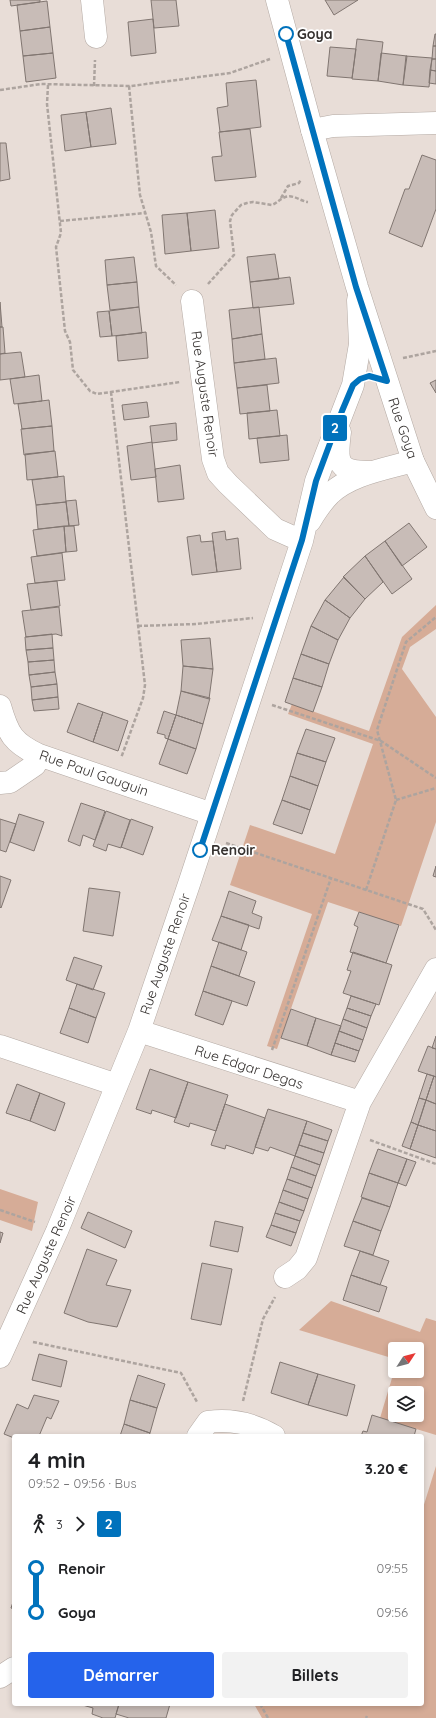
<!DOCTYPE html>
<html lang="fr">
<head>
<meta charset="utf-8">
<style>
  body { margin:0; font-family:Quicksand,sans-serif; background:#f2f2f2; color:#202124; height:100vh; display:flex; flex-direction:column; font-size:15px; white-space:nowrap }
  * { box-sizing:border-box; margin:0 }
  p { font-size:13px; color:#757577 }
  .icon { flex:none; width:22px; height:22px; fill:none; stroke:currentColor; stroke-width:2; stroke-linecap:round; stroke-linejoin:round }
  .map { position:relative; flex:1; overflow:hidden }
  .details { position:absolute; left:12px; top:1434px; width:412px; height:272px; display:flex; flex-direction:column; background:#fff; border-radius:4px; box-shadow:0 2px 6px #0003 }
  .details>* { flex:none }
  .badge { padding:0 8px; border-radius:3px; font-size:14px; line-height:26px }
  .needle { width:26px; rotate:54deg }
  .buttons { position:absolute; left:388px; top:1342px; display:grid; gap:8px }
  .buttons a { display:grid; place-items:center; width:36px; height:36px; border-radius:4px; background:#fff; box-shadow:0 2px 6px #0003; font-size:20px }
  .map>.badge { position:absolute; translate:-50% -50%; box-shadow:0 0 0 2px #fff }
  .legs { display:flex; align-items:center; gap:6px; height:44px; padding:0 16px; font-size:13px }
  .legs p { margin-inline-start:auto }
  .overview { display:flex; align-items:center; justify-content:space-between; height:68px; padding:0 16px }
  h1 { font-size:22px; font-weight:700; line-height:30px }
  .cta { display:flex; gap:8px; margin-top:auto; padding:8px 16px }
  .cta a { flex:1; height:46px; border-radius:4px; background:#2563eb; color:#fff; font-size:16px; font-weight:700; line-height:46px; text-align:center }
  .cta a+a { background:#f2f2f2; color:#202124 }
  ul { padding:0 16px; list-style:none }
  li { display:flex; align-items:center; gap:14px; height:44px; font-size:15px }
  li i { display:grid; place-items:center; width:6px; height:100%; margin:0 5px; background:currentColor }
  li i::after { content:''; width:10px; height:10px; margin:-5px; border:3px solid; border-radius:50%; background:#fff }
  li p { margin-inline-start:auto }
  li:first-child i { background:linear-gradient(#0000 50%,currentColor 0) }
  li:last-child i { background:linear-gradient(currentColor 50%,#0000 0) }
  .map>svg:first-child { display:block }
  .green { fill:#d6ac97; fill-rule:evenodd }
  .building { fill:#c8bcb7; stroke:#817671 }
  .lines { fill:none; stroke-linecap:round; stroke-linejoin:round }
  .street-casing { stroke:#b4aaa4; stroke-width:23 }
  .secondary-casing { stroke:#b4aaa4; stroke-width:23 }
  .path { stroke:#ada49f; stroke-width:2.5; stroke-dasharray:4 2; stroke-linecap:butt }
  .street { stroke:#fff; stroke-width:22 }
  .secondary { stroke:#fff; stroke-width:22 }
  .line-1-casing { stroke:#fff; stroke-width:9 }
  .line-1 { stroke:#0072bc; stroke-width:6 }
  .stop-1-dot { fill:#fff; stroke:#0072bc; stroke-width:2 }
  .labels { text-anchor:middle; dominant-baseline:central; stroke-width:3.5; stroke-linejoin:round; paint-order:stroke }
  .stop-label { font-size:14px; font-weight:bold; fill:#363230; stroke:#fff; text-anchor:start }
  .street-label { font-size:14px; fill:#363230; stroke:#fff }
</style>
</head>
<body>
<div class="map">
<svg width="436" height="1718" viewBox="0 0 436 1718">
  <rect width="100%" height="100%" fill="#e8ddd7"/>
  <path class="green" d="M436,605v24l-26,18 -8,22 34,48v105l-35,104 -73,-24 -51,147 -10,-3 45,-132 -82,-29 20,-60 85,29 38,-110 -85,-30 4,-10 77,27 33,-94z
    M0,1189l38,13 -6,29 -32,-11z
    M331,1301l89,31 6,-14 10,3v114l-56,-17 15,-50v3h22v-22h-22v10l-96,-29zM395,1393h22v22h-22z
    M436,1466v252h-174l-8,-14h168v-193z"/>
  <path class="building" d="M10,0h30v2l-29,4z
    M151,0h25l3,26 -25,2z
    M325,0h33l-24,15z
    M47,1l3,26 -30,4 -3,-26z
    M153,19l3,34 -25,3 -3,-34z
    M50,27l3,26 -30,3 -3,-25z
    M435,34h1v12h-3z
    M357,39l26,3 -5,39 -26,-2z
    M433,46h3v13h-4z
    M330,47l26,2 -4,29 -25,-2z
    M53,53l3,25 -30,4 -3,-26z
    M381,53l26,3 -4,29 -25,-4z
    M406,56l26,2 -3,29 -26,-2z
    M432,59h4v12l-6,-1z
    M430,70l6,1v13l-7,-1z
    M256,80l5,47 -41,5 -3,-24 11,-2 -2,-23z
    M111,108l5,36 -25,3 -5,-35z
    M86,112l5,35 -26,4 -4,-36z
    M250,129l6,48 -41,4 -3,-24 10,-1 -3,-24z
    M0,143h6l4,36 -10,2z
    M422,155l14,5v49l-14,38 -33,-14 16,-44h4z
    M215,210l4,38 -28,3 -4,-38z
    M187,213l4,38 -26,3 -3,-39z
    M275,254l4,25 -29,3 -3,-25z
    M134,257l3,25 -30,3 -2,-25z
    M290,277l4,27 -41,4 -3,-26z
    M137,282l2,25 -29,3 -3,-25z
    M0,302l2,25h-2z
    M139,307l3,26 -30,3 -3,-25z
    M259,307l3,27 -30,5 -3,-29z
    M109,311l3,25 -12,1 -3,-25z
    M0,327h3l2,26 -5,1z
    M146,332l2,26 -30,3 -2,-25z
    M262,334l3,25 -31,4 -2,-24z
    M21,352l4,25 -25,3v-26z
    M276,358l3,25 -42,5 -3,-25z
    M39,375l3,26 -28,3 -4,-25z
    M436,380v13l-6,-10z
    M267,385l3,26 -30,3 -3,-26z
    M49,400l3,26 -30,3 -4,-25z
    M147,402l2,15 -25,3 -2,-15z
    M277,410l3,26 -31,3 -2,-26z
    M176,423l1,17 -25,3 -2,-17z
    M52,426l2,25 -30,4 -3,-26z
    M287,435l2,25 -29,3 -3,-25z
    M152,442l4,35 -25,3 -4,-34z
    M55,451l3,26 -31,3 -2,-26z
    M180,465l4,34 -26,3 -3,-33z
    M64,476l2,26 -30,3 -4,-25z
    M76,500l3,25 -10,1 -3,-25z
    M66,502l3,24 -31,3 -2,-24z
    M409,523l18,24 -25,19 -17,-25z
    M64,526l2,26 -29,4 -4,-26z
    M64,526h10l3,25 -11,1z
    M225,531l1,9 12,-2 3,31 -24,3 -5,-39z
    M200,535l1,7 12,-1 4,31 -25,3 -5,-38z
    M385,541l27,38 -20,15 -27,-38z
    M62,553l3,27 -30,3 -4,-26z
    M365,556l18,26 -18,17 -22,-22z
    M344,577l21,22 -15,19 -25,-18z
    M57,581l3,25 -29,4 -4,-26z
    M325,600l25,18 -12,22 -27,-14z
    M59,607l3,29 -6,-2 -30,3 -4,-26z
    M311,626l27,14 -9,24 -28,-10z
    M52,634l1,14 -27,2 -1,-13z
    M210,638l3,31 -30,-3 -2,-26z
    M53,648l1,12 -26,2 -2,-12z
    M301,654l28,10 -7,23 -29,-9z
    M54,660l1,12 -26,3 -1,-13z
    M183,666l30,3 -4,30 -28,-8z
    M55,672l2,12 -26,3 -2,-12z
    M293,678l29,9 -9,25 -28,-10z
    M57,684l1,13 -26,3 -1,-13z
    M181,691l29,7 -7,26 -27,-9z
    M58,697l1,12 -25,2 -2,-11z
    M78,703l25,9 -10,30 -26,-10z
    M164,711l12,4 -8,24 -3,-1v-3l-8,-2z
    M103,712l25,9 -10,30 -25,-9z
    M176,715l27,9 -7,25 -28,-10z
    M306,729l29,9 -9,24 -29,-9z
    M168,739l28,10 -9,25 -28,-10z
    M297,753l29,9 -8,24 -28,-10z
    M290,776l28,10 -8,24 -28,-10z
    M282,800l28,10 -8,24 -29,-10z
    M81,803l24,8 -10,29 -12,-5 -3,11 -12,-5z
    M106,811l24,9 -9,28 -13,-4 -2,7 -13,-5z
    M19,814l25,8 -10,29 -24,-9z
    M0,819l16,5 -10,28 -6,-2z
    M131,819l22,8 -10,28 -22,-8z
    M436,866v11l-3,-1z
    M0,876l11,4 -10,28 -1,-1z
    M89,888l31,4 -7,44 -30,-5z
    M229,891l27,10 -4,12 10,4 -3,12 -38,-13z
    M359,912l40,13 -13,38 -36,-11 8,-25 -4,-2z
    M221,916l28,9 -8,25 -29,-10z
    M219,942l28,10 -8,24 -28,-10z
    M353,952l39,13 -13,40 -36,-12 8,-22 -4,-1z
    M74,957l28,9 -9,24 -27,-10z
    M211,966l44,16 -8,24 -44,-15z
    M77,984l28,9 -9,25 -27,-10z
    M203,991l29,10 -9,24 -28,-10z
    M351,996l25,8 -5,12 -24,-8z
    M69,1008l27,10 -8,25 -28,-10z
    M347,1008l24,8 -4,12 -24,-9z
    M291,1009l25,9 -9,28 -26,-8z
    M316,1018l25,8 -10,29 -24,-9z
    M343,1019l24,9 -4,12 -24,-9z
    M339,1031l24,9 -4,11 -24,-8z
    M436,1036v13l-4,-1z
    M335,1043l24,8 -4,11 -24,-7z
    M428,1046l8,3v28l-18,-6z
    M150,1069l38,13 -12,36 -24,-8 -1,4 -15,-5z
    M427,1074l7,2 -8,24 -7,-2z
    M434,1076l2,1v27l-10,-4z
    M188,1082l40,13 -12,36 -26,-8 -1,4 -15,-5z
    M17,1084l23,9 -10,28 -24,-8z
    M40,1093l25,10 -10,28 -25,-10z
    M419,1098l7,2 -8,25 -7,-3z
    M426,1100l10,4v27l-18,-6z
    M225,1104l40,14 -12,36 -27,-9 -1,4 -14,-4z
    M268,1109l39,12 -12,35 -25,-9 -2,4 -13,-4z
    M307,1121l25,9 -4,11 -25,-8z
    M411,1122l7,3 -8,24 -8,-3z
    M418,1125l18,6v27l-26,-9z
    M303,1133l25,8 -4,12 -25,-8z
    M299,1145l25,8 -4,12 -25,-9z
    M378,1149l29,10 -9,24 -29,-10z
    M295,1156l25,9 -4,11 -25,-9z
    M407,1159l9,3 -10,24 -8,-3z
    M291,1167l25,9 -4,12 -25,-9z
    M369,1173l29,10 -8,24 -29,-10z
    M287,1179l25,9 -4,11 -25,-9z
    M283,1190l25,9 -4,12 -25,-9z
    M362,1198l28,9 -9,24 -28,-10z
    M279,1202l25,9 -4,10 -25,-8z
    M88,1212l44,19 -7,17 -44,-20z
    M275,1213l25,8 -4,12 -25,-8z
    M215,1221l28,6 -5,25 -28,-6z
    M353,1221l28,10 -8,24 -29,-9z
    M271,1225l25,8 -5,13 -25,-9z
    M0,1232l3,1 -3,10z
    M87,1249l30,11 -11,25 25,5 -14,37 -29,-5 -24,-9z
    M360,1251l29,10 -9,24 -29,-10z
    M202,1263l30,6 -11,56 -30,-6z
    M351,1275l36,12 -8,25 -36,-12z
    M39,1354l28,7 -6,26 -29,-7z
    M280,1362l38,12 -10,31 -37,-12z
    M318,1374l37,11 -8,31 -39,-11z
    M138,1375l27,9 -8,24 -27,-8z
    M34,1395l25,6 -8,18 -4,-2 -8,19h-25v2l-10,-4 13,-30 11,5z
    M130,1400l27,8 -7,25 -26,-9z
    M372,1415l44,14 -2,7h-53l2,-5 4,1z
    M124,1424l26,9 -1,3h-29z
    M14,1599v10l-3,-1z
    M79,1704h40l-4,14h-12l-11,-4 1,-6z
    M119,1704h51l-4,14h-37l-13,-4z"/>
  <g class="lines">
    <defs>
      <path id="street" d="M92,0l4,37
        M312,130l21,-4 103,-3
        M192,301l21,158 5,14 10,11 47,45 27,12
        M340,432c-4,32 -3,40 32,40
        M310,521c6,-10 12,-19 20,-27 21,-20 56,-25 83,-33
        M0,706c8,28 13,37 39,49l173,59
        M0,783l10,-1 25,-17 4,-10
        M139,1031l221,71
        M0,1046l117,39
        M285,1277l12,-8 9,-11 54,-156 76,-133
        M0,1357l57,-126 82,-200 50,-147 113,-343 14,-60 37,-96 7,-41 -2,-44
        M198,1436l10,-14c23,-3 46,2 66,14
        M0,1677l14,-9"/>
      <path id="secondary" d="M277,0l35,130 45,157 56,174 23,47"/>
    </defs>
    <use href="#street" class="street-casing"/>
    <use href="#secondary" class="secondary-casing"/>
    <path class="path" d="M48,85l-1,19 14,129 -5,14 9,84 5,11 3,28 17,21 7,3 83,-12
      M94,86l1,-26
      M129,86l11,109 11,37 5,34 20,19
      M0,90l41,-6 90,2 99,-13 40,-14
      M281,198l7,-12 11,-3 2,-4
      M60,221l85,-8
      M208,284l26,-29 -4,-34 2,-6 9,-10 6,-2 6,-1 19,3c5,-2 7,-5 11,-7 10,-5 16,3 25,4
      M403,358l33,-7
      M111,392l34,293 -2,13 -22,60
      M138,626l58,-2 57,-6
      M272,705l109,36 55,37
      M396,800l40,-12
      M226,843l197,66 13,21
      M366,890l30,-90 -19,-70 29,-88 30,-25
      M272,1050l59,-172
      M370,1140l66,24
      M0,1210l35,12
      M33,1342l148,31 16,29
      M243,1401l20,-82 12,-22
      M260,1704l8,14
      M366,1718l1,-2"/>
    <use href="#street" class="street"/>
    <use href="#secondary" class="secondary"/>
  </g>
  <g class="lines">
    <defs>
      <path id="line-1" d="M200,850l102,-310 14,-59 26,-70 11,-26 7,-6 9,-3 18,5 -31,-94 -70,-253"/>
    </defs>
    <use href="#line-1" class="line-1-casing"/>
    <use href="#line-1" class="line-1"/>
  </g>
  <g class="stop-1-dot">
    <circle cx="286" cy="34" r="7"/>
    <circle cx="200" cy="850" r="7"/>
  </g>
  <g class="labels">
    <g class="stop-label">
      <text x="297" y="34">Goya</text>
      <text x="211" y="850">Renoir</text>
    </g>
    <g class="street-label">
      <text transform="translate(205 394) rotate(82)">Rue Auguste Renoir</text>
      <text transform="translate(403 428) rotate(71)">Rue Goya</text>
      <text transform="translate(94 773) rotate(19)">Rue Paul Gauguin</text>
      <text transform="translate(165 954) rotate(-71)">Rue Auguste Renoir</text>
      <text transform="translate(249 1067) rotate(18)">Rue Edgar Degas</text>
      <text transform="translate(46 1255) rotate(-66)">Rue Auguste Renoir</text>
    </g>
  </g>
</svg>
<div class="buttons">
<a><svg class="needle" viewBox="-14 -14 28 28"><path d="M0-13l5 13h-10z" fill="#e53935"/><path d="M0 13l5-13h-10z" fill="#757577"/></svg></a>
<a><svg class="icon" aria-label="layers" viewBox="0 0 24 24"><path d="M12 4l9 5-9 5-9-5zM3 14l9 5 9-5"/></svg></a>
</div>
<b class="badge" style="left:335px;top:428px;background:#0072bc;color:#fff">2</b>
<section class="details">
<div class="overview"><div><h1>4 min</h1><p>09:52 – 09:56 · Bus</p></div><b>3.20 €</b></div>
<div class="legs"><svg class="icon" aria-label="walk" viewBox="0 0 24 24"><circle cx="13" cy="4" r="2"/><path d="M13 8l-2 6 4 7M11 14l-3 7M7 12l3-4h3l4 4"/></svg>3<svg class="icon" aria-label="forward" viewBox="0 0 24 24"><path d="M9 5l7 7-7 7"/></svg><b class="badge" style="background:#0072bc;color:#fff">2</b></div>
<ul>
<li><i style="color:#0072bc"></i><b>Renoir</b><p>09:55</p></li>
<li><i style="color:#0072bc"></i><b>Goya</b><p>09:56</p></li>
</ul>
<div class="cta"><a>Démarrer</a><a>Billets</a></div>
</section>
</div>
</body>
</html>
